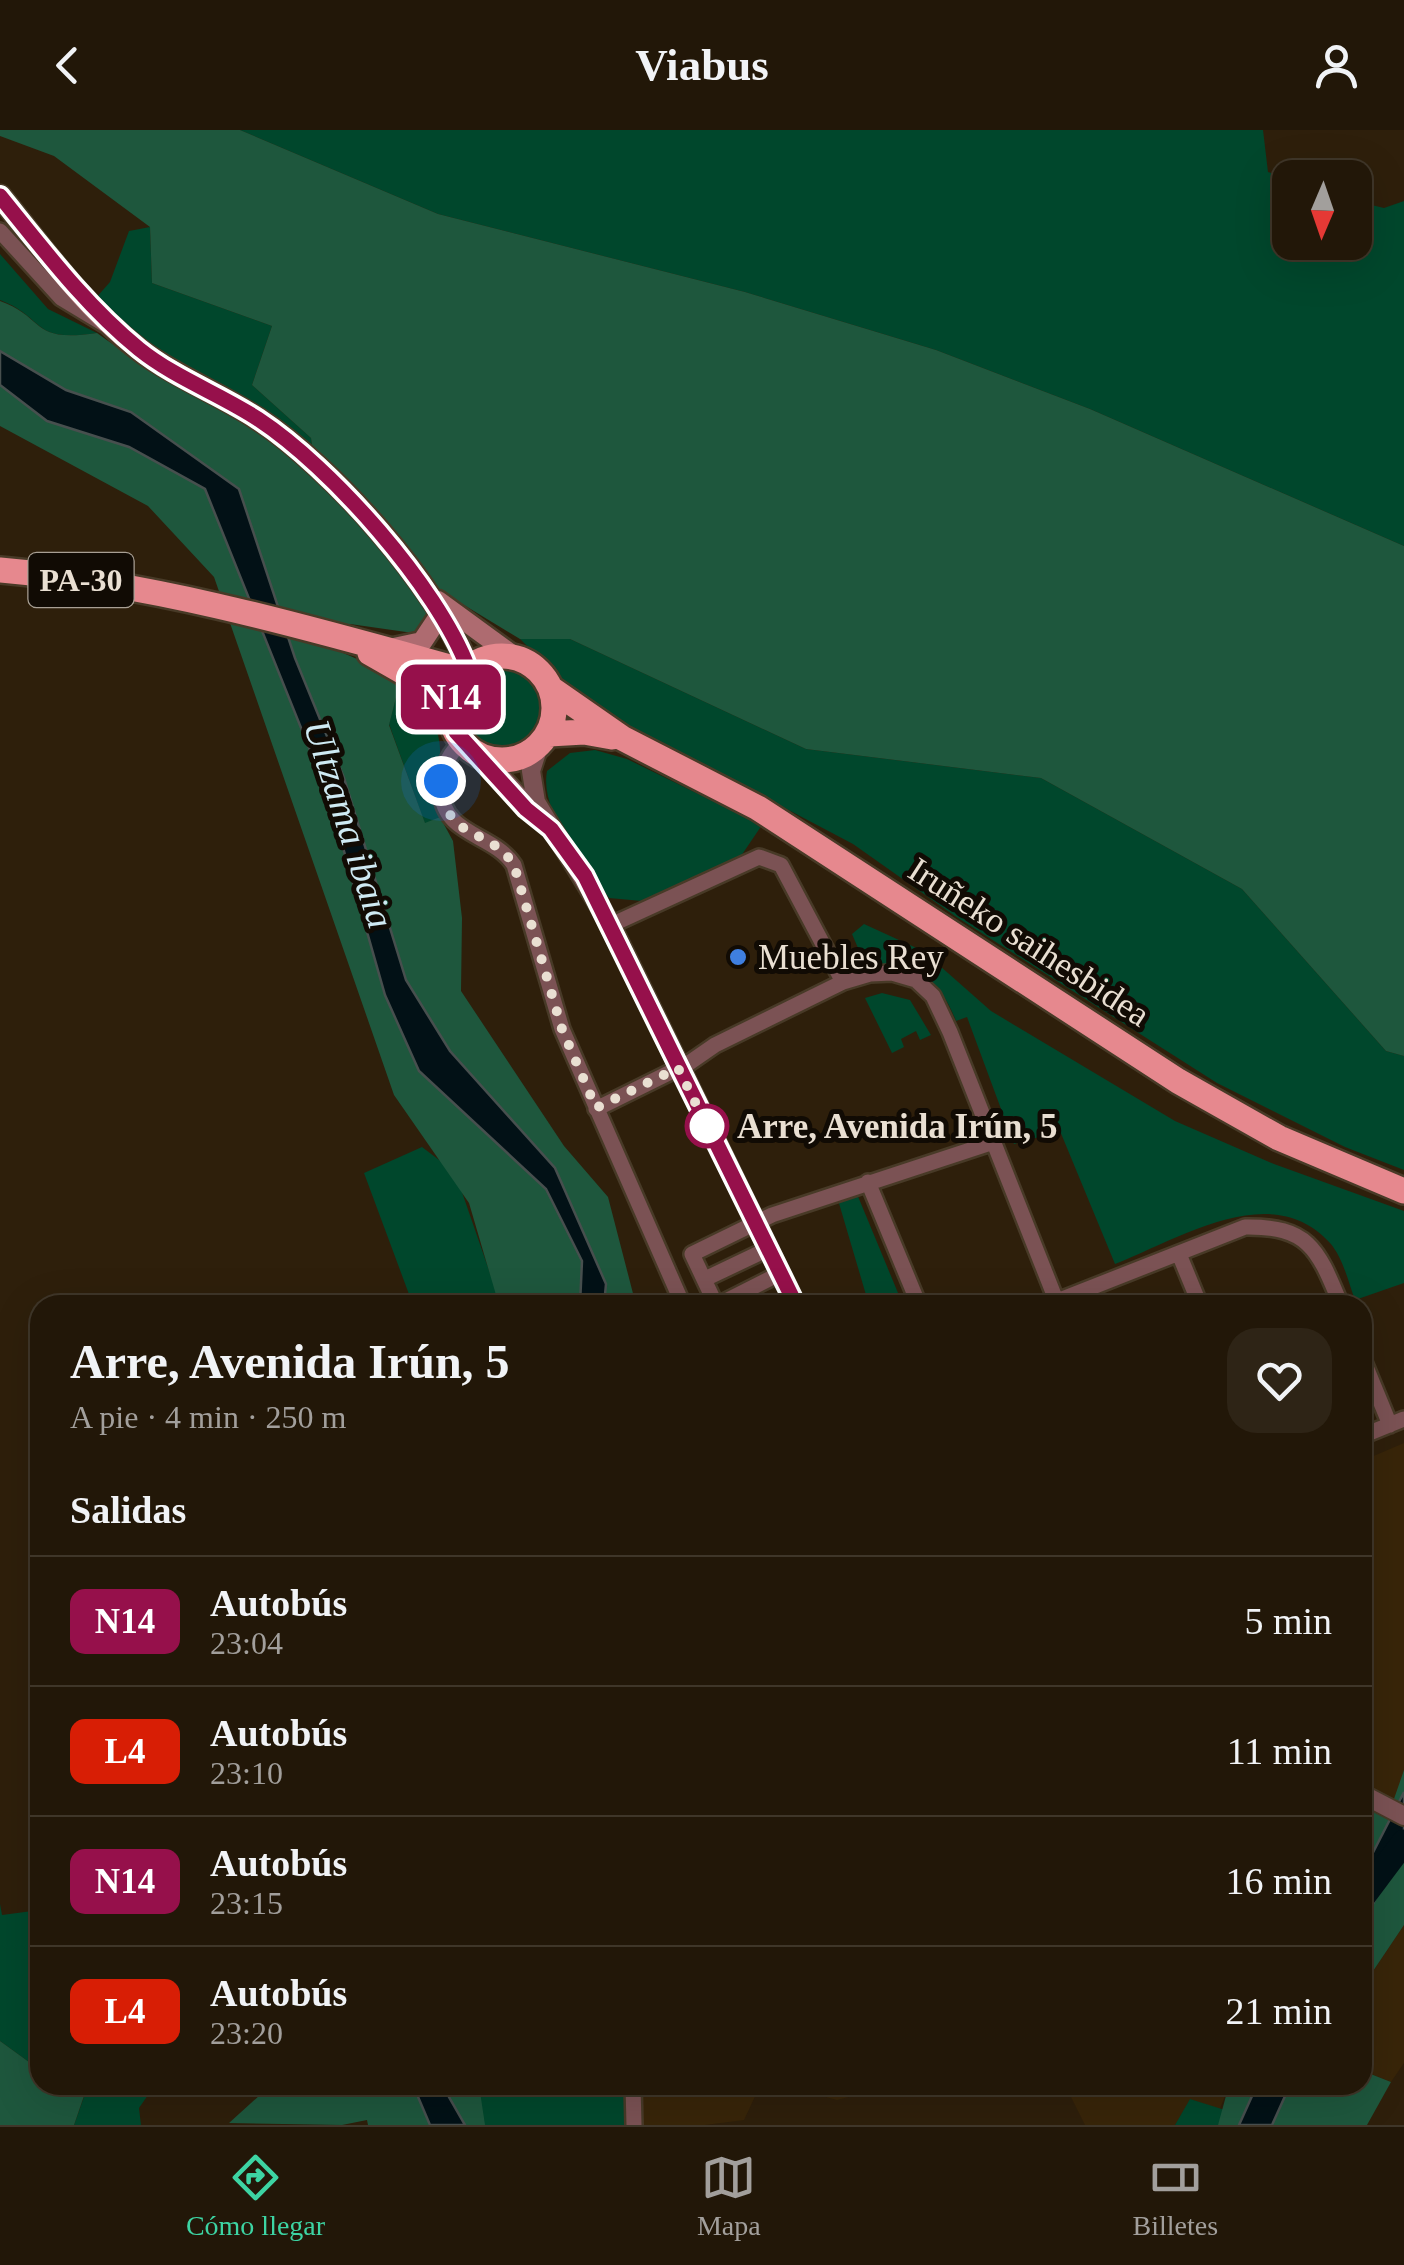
<!DOCTYPE html>
<html lang="es">
<head>
<meta charset="utf-8">
<style>
  body { margin:0; font-family:"Times New Roman",serif; background:#2e2416; color:#f1f3f6; height:100vh; display:flex; flex-direction:column; font-size:38px; white-space:nowrap }
  * { box-sizing:border-box; margin:0 }
  p { font-size:32px; color:#a29f9c }
  .icon { flex:none; width:55px; height:55px; fill:none; stroke:currentColor; stroke-width:2; stroke-linecap:round; stroke-linejoin:round }
  .map { position:relative; flex:1; overflow:hidden }
  .side { position:absolute; left:30px; top:1165px; width:1342px; height:800px; display:flex; flex-direction:column; background:#221708; border-radius:30px; box-shadow:0 10px 40px #0002,0 0 0 2px #3f3629 }
  .side>* { flex:none }
  .badge { padding:0 20px; border-radius:15px; font-size:35px; line-height:65px }
  .needle { width:65px; rotate:182deg }
  .tools { position:absolute; left:1272px; top:30px; display:grid; gap:20px }
  .tools a { display:grid; place-items:center; width:100px; height:100px; border-radius:20px; background:#221708; box-shadow:0 10px 40px #0002,0 0 0 2px #3f3629; font-size:50px }
  .you { position:absolute; width:50px; height:50px; margin:-25px; border:8px solid #fff; border-radius:50%; background:#1a73e8; box-shadow:0 0 0 15px #1a73e833 }
  .map>.badge { position:absolute; translate:-50% -50%; box-shadow:0 0 0 5px #fff }
  h2 { padding:0 40px; font-size:38px; line-height:90px }
  .round { display:grid; place-items:center; flex:none; width:105px; height:105px; border-radius:30px; background:#2e2416 }
  .summary { display:flex; align-items:center; justify-content:space-between; height:170px; padding:0 40px }
  h1 { font-size:48px; font-weight:800; line-height:75px }
  ul { padding:0; list-style:none }
  li { display:flex; align-items:center; gap:30px; height:130px; padding:0 40px; border-top:2px solid #3f3629 }
  li div { flex:1 }
  li b { display:block; font-size:38px }
  li em { font-style:normal }
  li .badge { min-width:110px; font-weight:700; text-align:center }
  header { display:flex; justify-content:space-between; align-items:center; height:130px; padding:0 40px; background:#221708; font-size:45px; font-weight:800 }
  .dock { display:flex; justify-content:space-around; align-items:center; height:140px; border-top:2px solid #3f3629; background:#221708; font-size:28px; color:#a29f9c }
  .dock a { display:grid; justify-items:center; gap:5px }
  .dock .active { color:#3dd4a3 }
  .map>svg:first-child { display:block }
  .built { fill:#382509 }
  .green { fill:#00472c }
  .forest { fill:#1e573d }
  .water { fill:#021116; stroke:#474f4e; stroke-width:2.5 }
  .lines { fill:none; stroke-linecap:round; stroke-linejoin:round }
  .river { stroke:#021116; stroke-width:25 }
  .minor-casing { stroke:#483a27; stroke-width:20 }
  .tertiary-casing { stroke:#483a27; stroke-width:22 }
  .secondary-casing { stroke:#483a27; stroke-width:25 }
  .trunk-casing { stroke:#483a27; stroke-width:30 }
  .minor { stroke:#7b5254; stroke-width:15 }
  .tertiary { stroke:#7b5254; stroke-width:18 }
  .secondary { stroke:#ae6b70; stroke-width:20 }
  .trunk { stroke:#e6888e; stroke-width:25 }
  .line-casing { stroke:#fff; stroke-width:22 }
  .line { stroke:#96104b; stroke-width:15 }
  .walk { stroke:#e9dfd2; stroke-width:10; stroke-dasharray:0 18 }
  .shop-dot { fill:#3f7fe0; stroke:#110b04; stroke-width:4 }
  .stop-dot { fill:#fff; stroke:#96104b; stroke-width:5 }
  .labels { text-anchor:middle; dominant-baseline:central; stroke-width:10; stroke-linejoin:round; paint-order:stroke }
  .shield { fill:#110b04; stroke:#a89f94; stroke-width:2.5 }
  .shield-label { font-size:32px; font-weight:bold; fill:#e9dfd2 }
  .street-label { font-size:35px; fill:#e9dfd2; stroke:#110b04 }
  .poi-label { font-size:35px; fill:#e9dfd2; stroke:#110b04; text-anchor:start }
  .stop-label { font-size:35px; font-weight:bold; fill:#e9dfd2; stroke:#110b04; text-anchor:start }
  .water-label { font-size:38px; font-style:italic; fill:#cfeaf3; stroke:#110b04 }
</style>
</head>
<body>
<header><svg class="icon" aria-label="back" viewBox="0 0 24 24"><path d="M15 5l-7 7 7 7"/></svg>Viabus<svg class="icon" aria-label="person" viewBox="0 0 24 24"><circle cx="12" cy="8" r="4"/><path d="M4 21q1-7 8-7t8 7"/></svg></header>
<div class="map">
<svg width="1404" height="1995" viewBox="0 0 1404 1995">
  <rect width="100%" height="100%" fill="#2e1f0b"/>
  <path class="built" d="M1404,1313v394l-41,-20 -1,-356z
    M1404,1795v138l-13,19 -28,-11v-85z
    M631,1955h262l-56,15 -40,-11 -39,1 -14,30 -39,5h-71z
    M1065,1955h164l-9,24 -29,-9 -16,25h-90z"/>
  <path class="green" d="M240,0h1023l5,42 22,7v63h65v-41l29,7 20,-7v345l-314,-137 -154,-59 -191,-58 -307,-78z
    M150,97l2,56 120,43 -20,59 59,53 1,7 -157,-98 -60,-48 15,-17 19,-51z
    M0,124l48,55 49,24c-68,10 -50,-15 -97,-33z
    M520,509h50l236,110 235,29 201,111 144,162 18,5v114l-59,-23 -128,-64 -262,-167 -102,-72 -249,-131 -29,-20z
    M461 577a40 40 0 1 1 80 0a40 40 0 1 1-80 0Z
    M401,548c20,22 41,46 39,77 -2,26 -11,36 0,62l-15,7 -36,-100z
    M595,620l32,9 135,66 -21,31 -99,45 -33,-3c-23,-35 -70,-84 -62,-127l23,-18z
    M864,794l59,27 68,60 184,110 99,43 130,47v72l-49,17c-7,-19 -12,-42 -25,-57 -58,-65 -151,-4 -215,21l-55,-133 -46,13 -47,-127 -11,4c-20,-52 -53,-64 -103,-49l-6,-9 14,-8 -9,-21z
    M882,863l28,7 21,35 -11,5 -4,-9 -15,8 3,8 -12,6 -27,-55z
    M422,1017l33,25 46,133h-88l-49,-132z
    M857,1064l46,111h-34l-31,-105z
    M0,1774l2,11 38,-5v160l-40,-29z
    M69,1955h86l-16,23 2,17h-67l11,-31z
    M473,1955h160l1,40h-150l-10,-18z
    M1190,1969l35,11 -7,15h-43z"/>
  <path class="forest" d="M0,0h240l198,84 307,78 191,58 154,59 314,137v510l-18,-5 -144,-162 -201,-111 -235,-29 -236,-110h-50l-89,-54 -119,-140 -1,-7 -59,-53 20,-59 -120,-43 -2,-56 -96,-71 -54,-20z
    M0,171c47,17 29,42 97,32 60,45 132,71 191,117 55,43 99,109 143,162l-4,13 -14,8 -63,-9 -9,28 60,26 -12,47 36,98 15,-6 13,24 9,77 -1,73 103,155 44,51 28,108h-137l-30,-102 -75,-108 -180,-518 -66,-71 -148,-80z
    M1404,1640v155l-41,61v-181l24,14z
    M0,1911l40,29v15h29l16,8 -11,32h-74z
    M1363,1941l28,11 -24,43h-149l11,-40h133z
    M271,1955h208l6,40h-117l-1,-5 -25,5 -113,-2z"/>
  <path class="water" d="M0,221l66,39 65,22 108,77 56,169 49,120 62,202 44,71 105,117 51,116 -2,21h-24l2,-44 -36,-72 -127,-118 -34,-76 -57,-200 -123,-306 -76,-42 -82,-26 -47,-36z
    M1404,1662v46l-41,87v-53z
    M413,1955h29l23,40h-35z
    M1257,1955h33l-18,40h-33z"/>
  <g class="lines">
    <path class="river" d="M1362,1768l42,-56"/>
    <defs>
      <path id="minor" d="M0,101l61,67 43,26
        M462,611c-14,14 -22,29 -21,49 2,46 52,43 73,75l48,164 121,276
        M611,795l148,-68 22,8 62,117
        M596,979l93,-46 26,-18 128,-63 27,-8 22,-1 24,7 17,16 17,36 108,273
        M868,1052l51,123
        M1179,1124l21,51
        M705,1149l63,-30
        M716,1175l-24,-51 80,-39 219,-72
        M718,1175l61,-31
        M1047,1175l198,-78c65,-1 73,23 96,78
        M1362,1227l28,68
        M1362,1306l42,-17
        M633,1955l1,40"/>
      <path id="tertiary" d="M539,616l-8,25 5,31 75,123 185,380
        M482,626l61,66
        M1362,1664l42,22"/>
      <path id="secondary" d="M0,66c44,54 88,118 145,158 36,25 77,41 113,65 73,47 180,167 210,248
        M438,471l74,54
        M394,518l28,-6 18,-27"/>
      <path id="trunk" d="M0,440c159,14 312,59 464,101
        M370,523l35,20 46,48
        M450 578a52 52 0 1 1 104 0a52 52 0 1 1-104 0Z
        M553,560l69,48 136,70 420,273 101,57 125,53
        M549,604l35,-2 28,5"/>
    </defs>
    <use href="#minor" class="minor-casing"/>
    <use href="#tertiary" class="tertiary-casing"/>
    <use href="#secondary" class="secondary-casing"/>
    <use href="#trunk" class="trunk-casing"/>
    <use href="#minor" class="minor"/>
    <use href="#tertiary" class="tertiary"/>
    <use href="#secondary" class="secondary"/>
    <use href="#trunk" class="trunk"/>
  </g>
  <g class="lines">
    <defs>
      <path id="line" d="M0,66c43,53 86,110 139,153 36,29 81,45 119,70 73,48 179,167 210,249l-17,26 5,38 70,77 25,20 34,47 211,429"/>
    </defs>
    <use href="#line" class="line-casing"/>
    <use href="#line" class="line"/>
    <path class="walk" d="M441,651c3,62 47,44 73,84l48,164 34,79 82,-40 29,58"/>
  </g>
  <circle class="shop-dot" cx="738" cy="827" r="10"/>
  <circle class="stop-dot" cx="707" cy="996" r="20"/>
  <g class="labels">
    <rect class="shield" x="28.5" y="423" width="105" height="54" rx="8"/>
    <g class="shield-label">
      <text x="81" y="450">PA-30</text>
    </g>
    <g class="street-label">
      <text transform="translate(1029 812) rotate(33)">Iruñeko saihesbidea</text>
    </g>
    <g class="poi-label">
      <text x="758" y="827">Muebles Rey</text>
    </g>
    <g class="stop-label">
      <text x="737" y="996">Arre, Avenida Irún, 5</text>
    </g>
    <g class="water-label">
      <text transform="translate(349 694) rotate(72)">Ultzama ibaia</text>
    </g>
  </g>
</svg>
<div class="tools">
<a><svg class="needle" viewBox="-14 -14 28 28"><path d="M0-13l5 13h-10z" fill="#e53935"/><path d="M0 13l5-13h-10z" fill="#a29f9c"/></svg></a>
</div>
<div class="you" style="left:441px;top:651px"></div>
<b class="badge" style="left:451px;top:567px;background:#96104b;color:#fff">N14</b>
<section class="side">
<div class="summary"><div><h1>Arre, Avenida Irún, 5</h1><p>A pie · 4 min · 250 m</p></div><a class="round"><svg class="icon" aria-label="heart" viewBox="0 0 24 24"><path d="M12 20l-8-8c-3-5 5-10 8-4 3-6 11-1 8 4z"/></svg></a></div>
<h2>Salidas</h2>
<ul>
<li><span class="badge" style="background:#96104b;color:#fff">N14</span><div><b>Autobús</b><p>23:04</p></div><em>5 min</em></li>
<li><span class="badge" style="background:#d81e05;color:#fff">L4</span><div><b>Autobús</b><p>23:10</p></div><em>11 min</em></li>
<li><span class="badge" style="background:#96104b;color:#fff">N14</span><div><b>Autobús</b><p>23:15</p></div><em>16 min</em></li>
<li><span class="badge" style="background:#d81e05;color:#fff">L4</span><div><b>Autobús</b><p>23:20</p></div><em>21 min</em></li>
</ul>
</section>
</div>
<nav class="dock">
<a class="active"><svg class="icon" aria-label="directions" viewBox="0 0 24 24"><path d="M12 3l9 9-9 9-9-9zM9 14v-3h6M13 9l2 2-2 2"/></svg>Cómo llegar</a>
<a><svg class="icon" aria-label="map" viewBox="0 0 24 24"><path d="M3 6l6-2 6 2 6-2v14l-6 2-6-2-6 2zM9 4v14M15 6v14"/></svg>Mapa</a>
<a><svg class="icon" aria-label="tickets" viewBox="0 0 24 24"><path d="M3 7h18v10H3zM15 7v10"/></svg>Billetes</a>
</nav>
</body>
</html>
